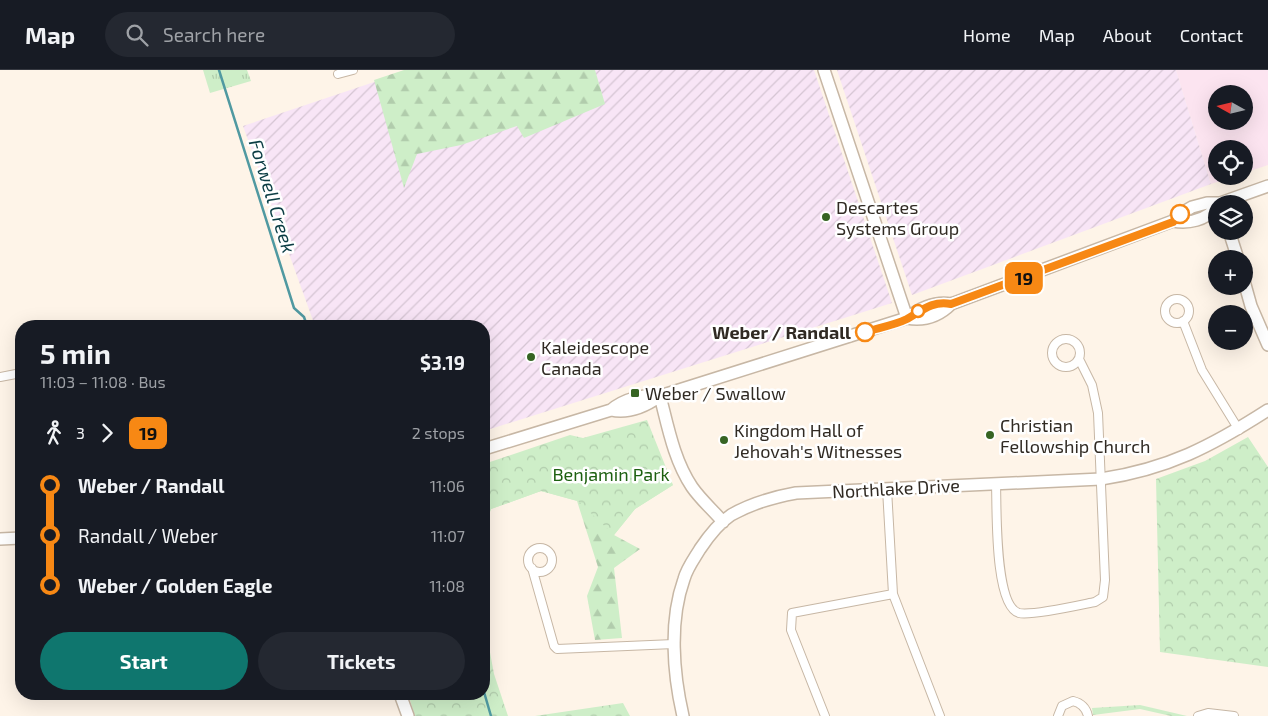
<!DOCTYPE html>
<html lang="en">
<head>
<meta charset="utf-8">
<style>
  body { margin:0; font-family:"Exo 2",sans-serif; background:#242831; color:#f1f3f6; height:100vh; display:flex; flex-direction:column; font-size:19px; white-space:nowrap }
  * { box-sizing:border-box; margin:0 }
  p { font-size:16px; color:#9ea1a6 }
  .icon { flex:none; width:28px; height:28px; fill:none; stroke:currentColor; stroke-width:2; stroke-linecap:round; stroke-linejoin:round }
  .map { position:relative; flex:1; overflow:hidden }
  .details { position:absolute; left:15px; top:250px; width:475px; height:380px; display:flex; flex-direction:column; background:#171b24; border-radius:20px; box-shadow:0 5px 20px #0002 }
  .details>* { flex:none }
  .badge { padding:0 10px; border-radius:8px; font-size:18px; line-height:32px }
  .needle { width:32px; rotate:278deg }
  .buttons { position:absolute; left:1208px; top:15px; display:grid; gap:10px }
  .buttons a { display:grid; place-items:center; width:45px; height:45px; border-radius:50%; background:#171b24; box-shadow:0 5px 20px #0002; font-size:25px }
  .map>.badge { position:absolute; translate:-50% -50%; box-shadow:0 0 0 2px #fff }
  .legs { display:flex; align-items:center; gap:8px; height:55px; padding:0 25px; font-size:16px }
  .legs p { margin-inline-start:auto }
  .summary { display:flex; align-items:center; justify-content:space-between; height:85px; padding:0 25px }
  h1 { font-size:28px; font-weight:700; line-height:38px }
  .cta { display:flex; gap:10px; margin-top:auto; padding:10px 25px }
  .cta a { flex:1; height:58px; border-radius:30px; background:#0f766e; color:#fff; font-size:20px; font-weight:700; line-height:58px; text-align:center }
  .cta a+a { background:#242831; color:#f1f3f6 }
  ul { padding:0 25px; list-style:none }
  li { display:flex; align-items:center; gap:18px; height:50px; font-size:19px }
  li i { display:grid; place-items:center; width:8px; height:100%; margin:0 6px; background:currentColor }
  li i::after { content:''; width:12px; height:12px; margin:-6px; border:4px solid; border-radius:50%; background:#171b24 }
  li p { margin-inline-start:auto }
  li:first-child i { background:linear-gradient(#0000 50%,currentColor 0) }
  li:last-child i { background:linear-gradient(currentColor 50%,#0000 0) }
  header { display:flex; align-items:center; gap:30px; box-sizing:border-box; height:70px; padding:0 25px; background:#171b24; border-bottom:1px solid #363941 }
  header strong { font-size:24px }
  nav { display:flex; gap:28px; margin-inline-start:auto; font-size:18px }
  .search { width:350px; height:45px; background:#242831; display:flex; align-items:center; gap:12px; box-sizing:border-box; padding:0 18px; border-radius:28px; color:#9ea1a6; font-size:19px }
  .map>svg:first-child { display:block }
  .commercial { fill:#fce4f0; fill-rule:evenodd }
  .industrial { fill:url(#industrial-furrows) }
  .grass { fill:url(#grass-tufts) }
  .forest { fill:url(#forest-firs) }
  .park { fill:url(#park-crowns) }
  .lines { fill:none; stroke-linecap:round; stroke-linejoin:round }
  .stream { stroke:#5099a1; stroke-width:2.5 }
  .street-casing { stroke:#c7b7a5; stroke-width:10 }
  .secondary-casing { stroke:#c7b7a5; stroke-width:14 }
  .street { stroke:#fff; stroke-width:8 }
  .secondary { stroke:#fff; stroke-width:11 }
  .line-1-casing { stroke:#fff; stroke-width:11 }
  .line-1 { stroke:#f78814; stroke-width:8 }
  .stop-1-dot { fill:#fff; stroke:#f78814; stroke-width:2.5 }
  .poi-dot { fill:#366423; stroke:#fff; stroke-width:2 }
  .labels { text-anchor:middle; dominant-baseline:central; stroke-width:5; stroke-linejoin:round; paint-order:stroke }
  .poi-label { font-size:18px; fill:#302a23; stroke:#fff; text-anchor:start }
  .stop-label { font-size:18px; font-weight:bold; fill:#302a23; stroke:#fff; text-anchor:end }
  .park-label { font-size:18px; fill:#1d6010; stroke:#fff }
  .street-label { font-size:18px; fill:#302a23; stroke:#fff }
  .water-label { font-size:19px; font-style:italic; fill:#0b3d44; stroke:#fff }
</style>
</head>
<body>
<header>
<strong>Map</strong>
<div class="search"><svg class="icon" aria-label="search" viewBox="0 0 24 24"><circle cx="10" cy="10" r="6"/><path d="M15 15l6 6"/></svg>Search here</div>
<nav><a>Home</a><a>Map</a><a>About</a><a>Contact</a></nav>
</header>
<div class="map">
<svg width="1268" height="646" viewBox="0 0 1268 646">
  <defs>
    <pattern id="industrial-furrows" width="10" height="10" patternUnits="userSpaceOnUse" patternTransform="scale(1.25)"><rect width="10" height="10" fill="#f8e5f6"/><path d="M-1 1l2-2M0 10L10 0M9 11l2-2" fill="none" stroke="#d5c5d3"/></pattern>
    <pattern id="grass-tufts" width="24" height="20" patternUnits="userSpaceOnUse" patternTransform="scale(1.25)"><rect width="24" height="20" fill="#ceeec8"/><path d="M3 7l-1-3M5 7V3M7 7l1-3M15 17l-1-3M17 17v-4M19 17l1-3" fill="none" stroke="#b1ccac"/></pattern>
    <pattern id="forest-firs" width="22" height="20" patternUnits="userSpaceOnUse" patternTransform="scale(1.25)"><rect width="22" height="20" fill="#ceeec8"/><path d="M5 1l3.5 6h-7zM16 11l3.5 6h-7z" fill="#b1ccac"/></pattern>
    <pattern id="park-crowns" width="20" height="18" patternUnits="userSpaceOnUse" patternTransform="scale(1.25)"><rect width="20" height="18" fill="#ceeec8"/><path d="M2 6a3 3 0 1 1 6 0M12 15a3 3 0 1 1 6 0" fill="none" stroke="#b1ccac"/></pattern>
  </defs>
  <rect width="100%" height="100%" fill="#fef4e8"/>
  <path class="commercial" d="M1176,0h92v95l-24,8v-24h-28v27h19l-24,8zM1216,24h28v27h-28z"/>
  <path class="industrial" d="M410,0h404l78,233 -408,128v-105h-169l-72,-200z
    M837,0h339l35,114 -299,111z"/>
  <path class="grass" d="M203,0h44l4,11 -41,12z"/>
  <path class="forest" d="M404,0h191l10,34 -81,34 -7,-12 -56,19 -44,9 -13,34 -30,-108z
    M608,394l65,21 -38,24 -21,26 26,14 -26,19 8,70 -27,2 -8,-44 11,-29 -21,-66 -36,-10 -50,18 -7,19v-62z"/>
  <path class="park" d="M647,350l26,65 -38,24 -21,26 -36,-34 -37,-10 -50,18 -7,19v-64l86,-29 13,3z
    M1248,367l20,30v200l-108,-15 -4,-173 49,-18z
    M484,550l10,54 14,42h-93l-7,-22h76z
    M623,633l7,13h-95z
    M1140,635l47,11h-16l-31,-7 -47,6 -1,-7z"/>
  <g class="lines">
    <path class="stream" d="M219,0l75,238 10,9 3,9
      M484,622l7,24"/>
    <defs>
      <path id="street" d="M338,4l15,-4
        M1165 241a12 12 0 1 1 24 0a12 12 0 1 1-24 0Z
        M1183,251l19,49 37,60
        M1052 283a14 14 0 1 1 28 0a14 14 0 1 1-28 0Z
        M0,307l21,-4
        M996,414c1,23 -2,122 23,129 13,3 61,-8 76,-11l8,-5 2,-17 -7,-167 -6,-28 -13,-26
        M887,419l6,105 47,122
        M528 490a12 12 0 1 1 24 0a12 12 0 1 1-24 0Z
        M532,498l22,78 3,3 117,-5
        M825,646l-34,-86 1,-17 101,-19
        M1058,646l4,-10 11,-5c8,2 13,6 15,15
        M1198,646l10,-3 26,3"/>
      <path id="secondary" d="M824,0l83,248
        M1173,151l7,-7 12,-7 15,-4h13l48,-17
        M1229,161l9,28
        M1244,211l7,25 17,39
        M907,248c17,3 32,-2 44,-14l222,-83c16,3 32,-1 43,-13
        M660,326c8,31 14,64 32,91 9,13 21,23 31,35
        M611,340c18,4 35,-4 49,-14l247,-78c12,-9 28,-17 44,-14
        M484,379l127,-39c13,-11 32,-16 49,-14
        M0,469l21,-1
        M400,624l8,22
        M683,646c-10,-43 -14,-95 1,-137 3,-11 10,-20 16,-30 8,-12 19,-26 31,-34 21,-12 43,-18 65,-22l305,-14c67,-10 111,-33 167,-69"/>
    </defs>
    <use href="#street" class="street-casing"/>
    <use href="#secondary" class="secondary-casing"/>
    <use href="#street" class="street"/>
    <use href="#secondary" class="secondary"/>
  </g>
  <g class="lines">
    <defs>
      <path id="line-1" d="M865,262c13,-4 30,-7 42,-13 14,-8 26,-19 44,-15l222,-82 7,-8"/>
    </defs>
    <use href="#line-1" class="line-1-casing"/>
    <use href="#line-1" class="line-1"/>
  </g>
  <g class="stop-1-dot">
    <circle cx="1180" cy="144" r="9"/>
    <circle cx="918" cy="241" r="6"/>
    <circle cx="865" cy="262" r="9"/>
  </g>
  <g class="poi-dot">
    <circle cx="826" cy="147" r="5"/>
    <circle cx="531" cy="287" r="5"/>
    <rect x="630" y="318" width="10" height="10" rx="2.5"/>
    <circle cx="990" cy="365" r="5"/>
    <circle cx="724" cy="370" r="5"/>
  </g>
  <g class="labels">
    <g class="poi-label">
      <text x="836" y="137">Descartes<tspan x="836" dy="21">Systems Group</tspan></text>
      <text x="541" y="277">Kaleidescope<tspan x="541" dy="21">Canada</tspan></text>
      <text x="645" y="323">Weber / Swallow</text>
      <text x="1000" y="355">Christian<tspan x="1000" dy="21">Fellowship Church</tspan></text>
      <text x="734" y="360">Kingdom Hall of<tspan x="734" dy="21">Jehovah's Witnesses</tspan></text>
    </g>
    <g class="stop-label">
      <text x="851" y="262">Weber / Randall</text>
    </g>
    <g class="park-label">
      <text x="611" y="404">Benjamin Park</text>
    </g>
    <g class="street-label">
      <text transform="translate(896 418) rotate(-3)">Northlake Drive</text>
    </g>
    <g class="water-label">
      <text transform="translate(273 126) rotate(73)">Forwell Creek</text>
    </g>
  </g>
</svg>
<div class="buttons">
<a><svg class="needle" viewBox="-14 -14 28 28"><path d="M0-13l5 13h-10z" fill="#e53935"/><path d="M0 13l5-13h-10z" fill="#9ea1a6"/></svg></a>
<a><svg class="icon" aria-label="locate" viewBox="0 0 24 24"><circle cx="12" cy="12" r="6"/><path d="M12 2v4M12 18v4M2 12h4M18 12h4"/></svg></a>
<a><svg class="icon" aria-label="layers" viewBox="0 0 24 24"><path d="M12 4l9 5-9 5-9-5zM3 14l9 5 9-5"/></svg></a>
<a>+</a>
<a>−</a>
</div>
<b class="badge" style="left:1024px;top:208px;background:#f78814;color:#111">19</b>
<section class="details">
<div class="summary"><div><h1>5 min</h1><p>11:03 – 11:08 · Bus</p></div><b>$3.19</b></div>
<div class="legs"><svg class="icon" aria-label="walk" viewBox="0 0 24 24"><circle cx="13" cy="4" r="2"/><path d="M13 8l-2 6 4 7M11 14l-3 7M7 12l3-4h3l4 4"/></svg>3<svg class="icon" aria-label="forward" viewBox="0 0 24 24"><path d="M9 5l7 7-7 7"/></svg><b class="badge" style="background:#f78814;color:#111">19</b><p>2 stops</p></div>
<ul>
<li><i style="color:#f78814"></i><b>Weber / Randall</b><p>11:06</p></li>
<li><i style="color:#f78814"></i><span>Randall / Weber</span><p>11:07</p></li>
<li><i style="color:#f78814"></i><b>Weber / Golden Eagle</b><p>11:08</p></li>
</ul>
<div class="cta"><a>Start</a><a>Tickets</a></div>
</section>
</div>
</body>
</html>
